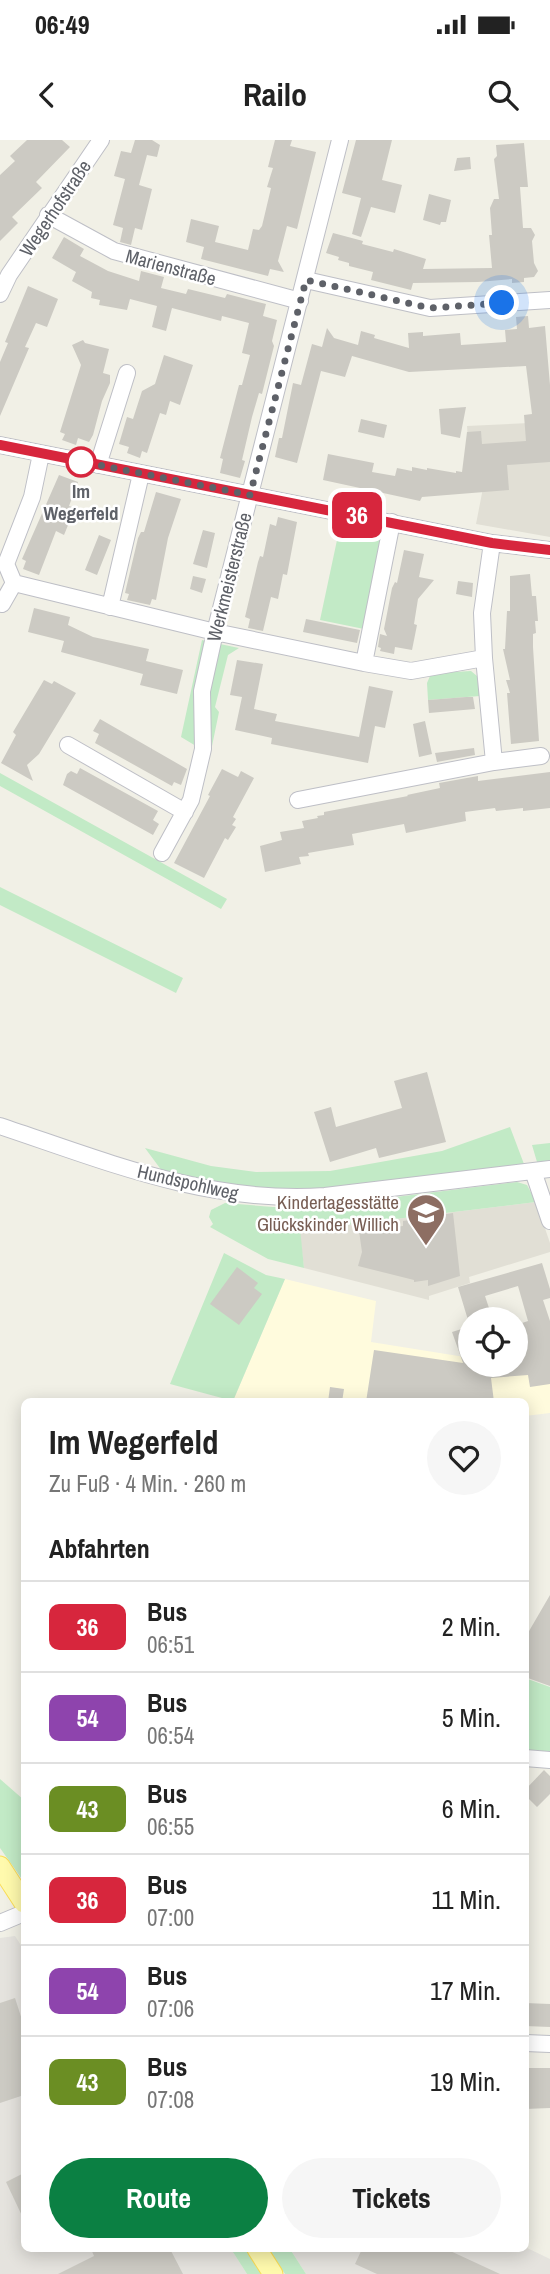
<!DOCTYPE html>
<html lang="de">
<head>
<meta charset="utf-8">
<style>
  body { margin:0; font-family:"Archivo Narrow",sans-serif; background:#f6f6f6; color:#222; height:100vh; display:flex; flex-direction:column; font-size:26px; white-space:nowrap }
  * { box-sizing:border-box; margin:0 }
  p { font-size:23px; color:#767676 }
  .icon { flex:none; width:38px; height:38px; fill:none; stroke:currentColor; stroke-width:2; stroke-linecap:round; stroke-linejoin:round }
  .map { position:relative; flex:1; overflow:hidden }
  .drawer { position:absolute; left:21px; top:1258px; width:508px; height:854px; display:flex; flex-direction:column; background:#fff; border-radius:10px; box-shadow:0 4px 18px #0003 }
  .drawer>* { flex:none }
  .badge { padding:0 14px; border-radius:10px; font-size:24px; line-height:46px }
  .controls { position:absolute; left:458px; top:1167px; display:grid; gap:14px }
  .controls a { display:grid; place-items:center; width:70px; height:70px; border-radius:50%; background:#fff; box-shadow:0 4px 18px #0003; font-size:35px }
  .you { position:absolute; width:35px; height:35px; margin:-18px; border:5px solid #fff; border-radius:50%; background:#1a73e8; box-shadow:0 0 0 10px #1a73e833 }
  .map>.badge { position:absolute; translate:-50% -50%; box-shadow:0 0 0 4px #fff }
  h2 { padding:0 28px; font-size:26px; line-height:63px }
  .round { display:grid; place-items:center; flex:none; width:74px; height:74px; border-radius:37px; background:#f6f6f6 }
  .headline { display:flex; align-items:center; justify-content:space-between; height:119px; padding:0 28px }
  h1 { font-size:33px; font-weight:800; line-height:52px }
  .action { display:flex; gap:14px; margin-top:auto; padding:14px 28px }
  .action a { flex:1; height:80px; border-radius:42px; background:#0b8043; color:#fff; font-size:28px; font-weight:800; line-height:80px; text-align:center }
  .action a+a { background:#f6f6f6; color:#222 }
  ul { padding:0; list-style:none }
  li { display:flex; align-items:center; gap:21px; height:91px; padding:0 28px; border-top:2px solid #e0e0e0 }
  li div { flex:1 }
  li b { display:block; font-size:26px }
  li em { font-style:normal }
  li .badge { min-width:77px; font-weight:700; text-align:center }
  .status { display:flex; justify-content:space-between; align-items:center; height:49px; padding:0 35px; background:#fff; direction:ltr }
  .status svg { height:19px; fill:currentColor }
  header { display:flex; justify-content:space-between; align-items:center; height:91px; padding:0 28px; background:#fff; font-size:32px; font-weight:800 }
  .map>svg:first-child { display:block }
  .commercial { fill:#fffbdd }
  .industrial { fill:#e5e3de }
  .education { fill:#e1dfd5 }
  .green { fill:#c2eac6 }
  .building { fill:#cccac3 }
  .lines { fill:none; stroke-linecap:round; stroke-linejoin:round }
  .minor-casing { stroke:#bebfc6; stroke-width:18 }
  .major-casing { stroke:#fadd56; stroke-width:21 }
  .minor { stroke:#fff; stroke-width:16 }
  .major { stroke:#fffaad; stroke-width:19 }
  .line-casing { stroke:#fff; stroke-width:16 }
  .line { stroke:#d7263d; stroke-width:10 }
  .walk { stroke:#5e6168; stroke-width:7; stroke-dasharray:0 12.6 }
  .stop-dot { fill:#fff; stroke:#d7263d; stroke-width:3.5 }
  .labels { text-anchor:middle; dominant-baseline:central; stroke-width:5; stroke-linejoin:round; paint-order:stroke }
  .street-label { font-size:19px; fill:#5e6168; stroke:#fff }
  .stop-label { font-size:19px; font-weight:bold; fill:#5e6168; stroke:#fff }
  .education-label { font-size:19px; fill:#785e54; stroke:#fff; text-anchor:end }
</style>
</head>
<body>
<div class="status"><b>06:49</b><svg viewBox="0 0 49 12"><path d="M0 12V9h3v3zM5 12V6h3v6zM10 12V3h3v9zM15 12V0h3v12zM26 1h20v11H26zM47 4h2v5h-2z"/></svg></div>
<header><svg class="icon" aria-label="back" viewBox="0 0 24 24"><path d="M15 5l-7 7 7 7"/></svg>Railo<svg class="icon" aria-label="search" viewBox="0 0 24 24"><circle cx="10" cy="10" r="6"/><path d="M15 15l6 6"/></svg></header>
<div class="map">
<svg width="550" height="2134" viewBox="0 0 550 2134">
  <rect width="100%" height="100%" fill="#f1f0e6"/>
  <path class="commercial" d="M285,1139l91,22 -5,41 100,16v7h45l34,-11v59l-25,3v-14l-292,-1z"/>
  <path class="industrial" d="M15,1796l9,14v299h207l16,25h-247v-336z
    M525,2107l25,12v15h-244l-16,-25z"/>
  <path class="education" d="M550,282v115l-74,-13 7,-36 -15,-48 -1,-14z
    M536,1062l14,41v9l-81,25 1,6 -41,13v4l-125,-32 -5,-40 30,-1z"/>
  <path class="green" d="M340,386l38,7 6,9 -20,87 -44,-9z
    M202,500l4,1 -10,105 -15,-9z
    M220,504l19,4 -11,7 -13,52 4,5 -7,34 -3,-54z
    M471,531l6,5 3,20 -52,4 -1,-17 3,-7 8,-3z
    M0,633l227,126 -6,10 -221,-123z
    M0,747l183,91 -7,15 -176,-88z
    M510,987l14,37 -186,25 -51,2 -76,-8 -49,-12 -17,-23 66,18 45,6 74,-1 112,-20z
    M550,1003v18l-13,1 -5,-17z
    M517,1042l10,3 9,17 -207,25 -29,1 4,40 -36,-9 -58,-32 3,-3 -4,-7 2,-7 14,-7 48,4 50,-1z
    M224,1113l42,22 19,4 -52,122 -63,-17z
    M525,1538l25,9v68l-25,-1z
    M0,1639l24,21v82l-24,-34z
    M231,2109h16l16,25h-16z
    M268,2109h22l16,25h-21z"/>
  <path class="building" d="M27,0h35l8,7 -34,35 6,6 -30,29 6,6 -18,18v-66l15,-14 -5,-5z
    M135,0h17l8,5 -3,12 -10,-2 -8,30 13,4 -10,41 -7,-2 -4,17 -11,-3 3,-14 -10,-3 12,-46 -11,-3 7,-25 10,2z
    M275,0h17l-2,6 26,6 -19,77 -10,-3 -9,35 6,11 -14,-3 -2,7 -67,-17 3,-12 -18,-5 5,-23 28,7 -4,16 33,8 5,-21 6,1 3,-4 9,-38 -4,-1 6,-19 -5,-1z
    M356,0h36l-10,40 20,5 -7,28 -24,-6 -10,30 -9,-3 9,-36 -19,-5z
    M524,3l4,44h-8l3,41h8l4,7 -3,6 2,22 4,8 -4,6 -10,1v4l-12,1v-4l-34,3 -65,1 -2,7 -40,-10 2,-8 -24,-6v-3l-11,-3 1,-3 -13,-4 7,-20 30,8 -1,3 31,8 1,-3 32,10 -3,10 69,-1 -3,-33h3l-2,-27 4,-9h5l-5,-40 3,-3 -1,-11z
    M470,17l1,12 -17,2 3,-13z
    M429,54l22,6 -5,22h-5l-1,3 -17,-5z
    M64,97l20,12 -4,7 28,15 -1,2 1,-2 31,10 2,-10 23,6 -3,11 25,6 2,-5 37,9 2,-4 39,10 -3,12 14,4 -5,21 2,5 -12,48 -3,-1 -7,24 -10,43 3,1 -5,17 -20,-5 3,-14 -3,-1 19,-73h3l8,-30 -8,-2 7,-30 -27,-7 -1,5 -49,-13 -6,23 -14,-4 5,-21 -27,-7 -3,11 -28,-5 1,-5 -9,-2 1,-6 -20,-11 4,-9 -24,-14z
    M28,146l30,13 -11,28 -11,-4 -11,24 4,1 -29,68v-54l8,-19 -3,-1z
    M528,176l1,12 16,-2 5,59v77l-43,3 2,25 -87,7 -2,4 -97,-21 5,-26 46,9 -2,9 23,4 2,-8 15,3v-4l15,3v-2l29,5v-2l6,1 5,-40 14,-1 1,13 44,-3 -2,-26 8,-1 -6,-48 -117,6 -57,-16 -7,21 -24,-6 -24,92 -22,-6 4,-19h3l11,-55 8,2 11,-41 10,3 5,-19 7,10 24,7 3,-14 14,4 -1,3 35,10 -1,-15 15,-1v4l37,-3 1,12 45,-3 -1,-12 12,-1 -1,-12z
    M83,200l2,3 24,6 -6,24 7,2v8l-8,18 -9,34 -4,7 -11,-4 -2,7 -14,-5 3,-6 -5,-2 21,-67 -9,-20z
    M164,215l29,10 -13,40 -10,-4 -4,14 -6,-2 -13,40 -5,-2 -2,7 -13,-5 2,-6 -10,-3 8,-27 6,2 9,-28 13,-7z
    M466,267l-6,31 -19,-4 -2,-25z
    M361,279l26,6 -3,13 -26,-6z
    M59,335l19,7 -9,24 6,2 -11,27 -8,-4 -17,44 -16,-6 3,-8 -4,-2z
    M156,352l25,7 -13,39 -12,62 -4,-1 -2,6 -23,-5 2,-6 -4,-1 13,-55 3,-6h3z
    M278,377l19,5 -10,53 -4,-1 -5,25 -7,-2 -8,34 -15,-3 2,-9 -5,-2 13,-55 2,-6 3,1 7,-33 6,2z
    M203,390l12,3 -8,35 -14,-4z
    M99,395l12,5 -14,35 -12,-5z
    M404,410l20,4 -5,23 15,3 -16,19 -4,25 3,1 -5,25 -17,-3 -1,7 -14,-3 1,-3 -3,-1 2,-13 7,2 -3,-7 8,-41 3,-6 2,1z
    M530,434l2,22h4l2,25h-3l1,12 -3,1v13l6,94 -28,3 -4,-51h3l-4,-13h4l-7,-31h2l2,-38h3v-35z
    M193,436l13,3 -4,14 -12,-4z
    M458,441l15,2 -1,14 -16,-3z
    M34,468l36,9 -2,8 25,12 56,12 -3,12 37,9 -6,24 -37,-9 3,-11 -82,-22 3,-11 -36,-9z
    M306,479l54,11 -3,13 -54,-11z
    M237,520l26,4 -9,45 23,5 -2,7 84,16 10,-51 24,5 -8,37 -10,-2 -7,37 -97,-19 1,-6 -37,-8 7,-33 -12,-2z
    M44,540l8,4 2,-3 22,12 -37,61 -12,11 6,16 -32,-18 15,-28 -3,-3z
    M466,557h7l2,12 -46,4 -1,-13z
    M100,579l87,50 -6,16 -7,-3 -2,4 -77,-43 4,-9 -6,-3z
    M425,581l7,33 -13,3 -6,-33z
    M474,608l1,7 -38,7 -2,-9z
    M80,628l78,43 -5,9 6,4 -6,11 -90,-50 4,-11 4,-3 6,3z
    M222,629l16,8 3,-6 13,7 -21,39 3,2 -4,6 4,2 -8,13 -3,-2 -21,40 -30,-15 36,-67 -2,-1z
    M550,632v36l-27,3v-3l-27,3 -1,-3 -30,4 1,9 -60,12 -2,-9 -52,10 2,11 -46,8 1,3 -10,1 2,7 -36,8 -5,-26 22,-6 -2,-8 24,-4 -2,-7 16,-3 -1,-2 7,-1v-3l84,-16 -1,-1 33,-7 -1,-5 39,-7v5z
    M427,932l19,70 -67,16 -3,-10 -46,14 -16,-50 17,-5 5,20 66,-19 -8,-27z
    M453,1073l7,63 -32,10v-6l-14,2v-2l-56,-14 4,-14 -3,-21 44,-5v-5z
    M542,1123l8,26v9l-7,2 7,21v63l-20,3 -2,-12 -37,3 3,24h-128l8,-52 89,13 -11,-31 19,-6v39h45v-40l12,-4 -10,-35 -33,10 4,12 -10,3 3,9h-14l-10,-33z
    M237,1127l21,16 -4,5 8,6 -23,31 -29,-21z
    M330,1247l14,2 -2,13h-14z
    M550,1455v91l-25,-9v-39z
    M544,1630l6,6v18l-13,13 -12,-12v-5z
    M15,1858l9,28v69l-24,8v-100z
    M525,1863l25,1v23l-25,-1z
    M525,1928h25v40l-25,1z
    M24,2033v47l-18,-38z
    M91,2109h79l13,25h-125l36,-18z
    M362,2109h84l54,25h-123l-22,-10z"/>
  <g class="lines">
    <defs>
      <path id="minor" d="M48,75l66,36 186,50
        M306,140l124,28 120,-8
        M0,154l9,-19 92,-135
        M0,305l492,98 58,7
        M98,325l29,-92
        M14,443l201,49 149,31 47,8 73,-13 -2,-45 10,-70
        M14,443l-8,-19 26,-67 9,-43
        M2,464l12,-21
        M110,467l31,-133
        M364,523l28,-141
        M68,605l117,67
        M494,622l47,-6
        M298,660l196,-38 -10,-104
        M162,713l29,-53 12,-51 -1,-58 13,-59 125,-492
        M0,986c108,36 208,78 325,70l225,-27
        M533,1031l17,50
        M525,1618l25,2
        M0,1783l24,-10
        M525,1903l25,1"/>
      <path id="major" d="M0,1726l24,37
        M257,2109l16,25"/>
    </defs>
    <use href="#minor" class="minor-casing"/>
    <use href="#major" class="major-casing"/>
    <use href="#minor" class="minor"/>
    <use href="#major" class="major"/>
  </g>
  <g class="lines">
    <defs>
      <path id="line" d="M0,305l492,98 58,7"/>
    </defs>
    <use href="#line" class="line-casing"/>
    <use href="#line" class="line"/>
    <path class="walk" d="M81,322l-2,-1 171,34 56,-215 124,28 72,-5"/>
  </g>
  <defs>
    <symbol id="school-pin" viewBox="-11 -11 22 30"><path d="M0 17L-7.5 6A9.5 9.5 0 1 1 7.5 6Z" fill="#8d6e63" stroke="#fff"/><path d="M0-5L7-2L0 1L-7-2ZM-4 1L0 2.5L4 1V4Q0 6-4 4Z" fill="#fff"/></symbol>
  </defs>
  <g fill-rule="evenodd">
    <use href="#school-pin" x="404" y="1051" width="44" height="60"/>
  </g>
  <circle class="stop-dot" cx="81" cy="322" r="14"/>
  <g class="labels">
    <g class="street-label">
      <text transform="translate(55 68) rotate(-56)">Wegerhofstraße</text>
      <text transform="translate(171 127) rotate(15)">Marienstraße</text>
      <text transform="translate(229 437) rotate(-76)">Werkmeisterstraße</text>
      <text transform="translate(188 1042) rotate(13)">Hundspohlweg</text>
    </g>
    <g class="stop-label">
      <text x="81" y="351">Im<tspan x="81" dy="22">Wegerfeld</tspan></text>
    </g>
    <g class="education-label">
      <text x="399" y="1062">Kindertagesstätte<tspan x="399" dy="22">Glückskinder Willich</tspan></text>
    </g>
  </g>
</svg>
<div class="controls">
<a><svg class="icon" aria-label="locate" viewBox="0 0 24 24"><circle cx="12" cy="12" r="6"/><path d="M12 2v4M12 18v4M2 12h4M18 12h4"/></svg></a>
</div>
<div class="you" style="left:502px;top:163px"></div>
<b class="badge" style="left:357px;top:375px;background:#d7263d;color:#fff">36</b>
<section class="drawer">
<div class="headline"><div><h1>Im Wegerfeld</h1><p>Zu Fuß · 4 Min. · 260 m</p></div><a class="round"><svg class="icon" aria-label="heart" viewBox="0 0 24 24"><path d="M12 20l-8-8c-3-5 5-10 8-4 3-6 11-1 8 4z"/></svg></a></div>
<h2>Abfahrten</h2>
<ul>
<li><span class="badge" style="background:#d7263d;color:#fff">36</span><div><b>Bus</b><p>06:51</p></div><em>2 Min.</em></li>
<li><span class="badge" style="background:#8e44ad;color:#fff">54</span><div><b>Bus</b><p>06:54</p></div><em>5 Min.</em></li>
<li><span class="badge" style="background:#6b8e23;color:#fff">43</span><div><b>Bus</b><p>06:55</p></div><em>6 Min.</em></li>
<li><span class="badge" style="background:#d7263d;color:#fff">36</span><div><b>Bus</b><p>07:00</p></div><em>11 Min.</em></li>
<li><span class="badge" style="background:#8e44ad;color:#fff">54</span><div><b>Bus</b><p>07:06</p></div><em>17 Min.</em></li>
<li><span class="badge" style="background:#6b8e23;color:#fff">43</span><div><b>Bus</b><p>07:08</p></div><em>19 Min.</em></li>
</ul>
<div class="action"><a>Route</a><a>Tickets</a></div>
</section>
</div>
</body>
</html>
